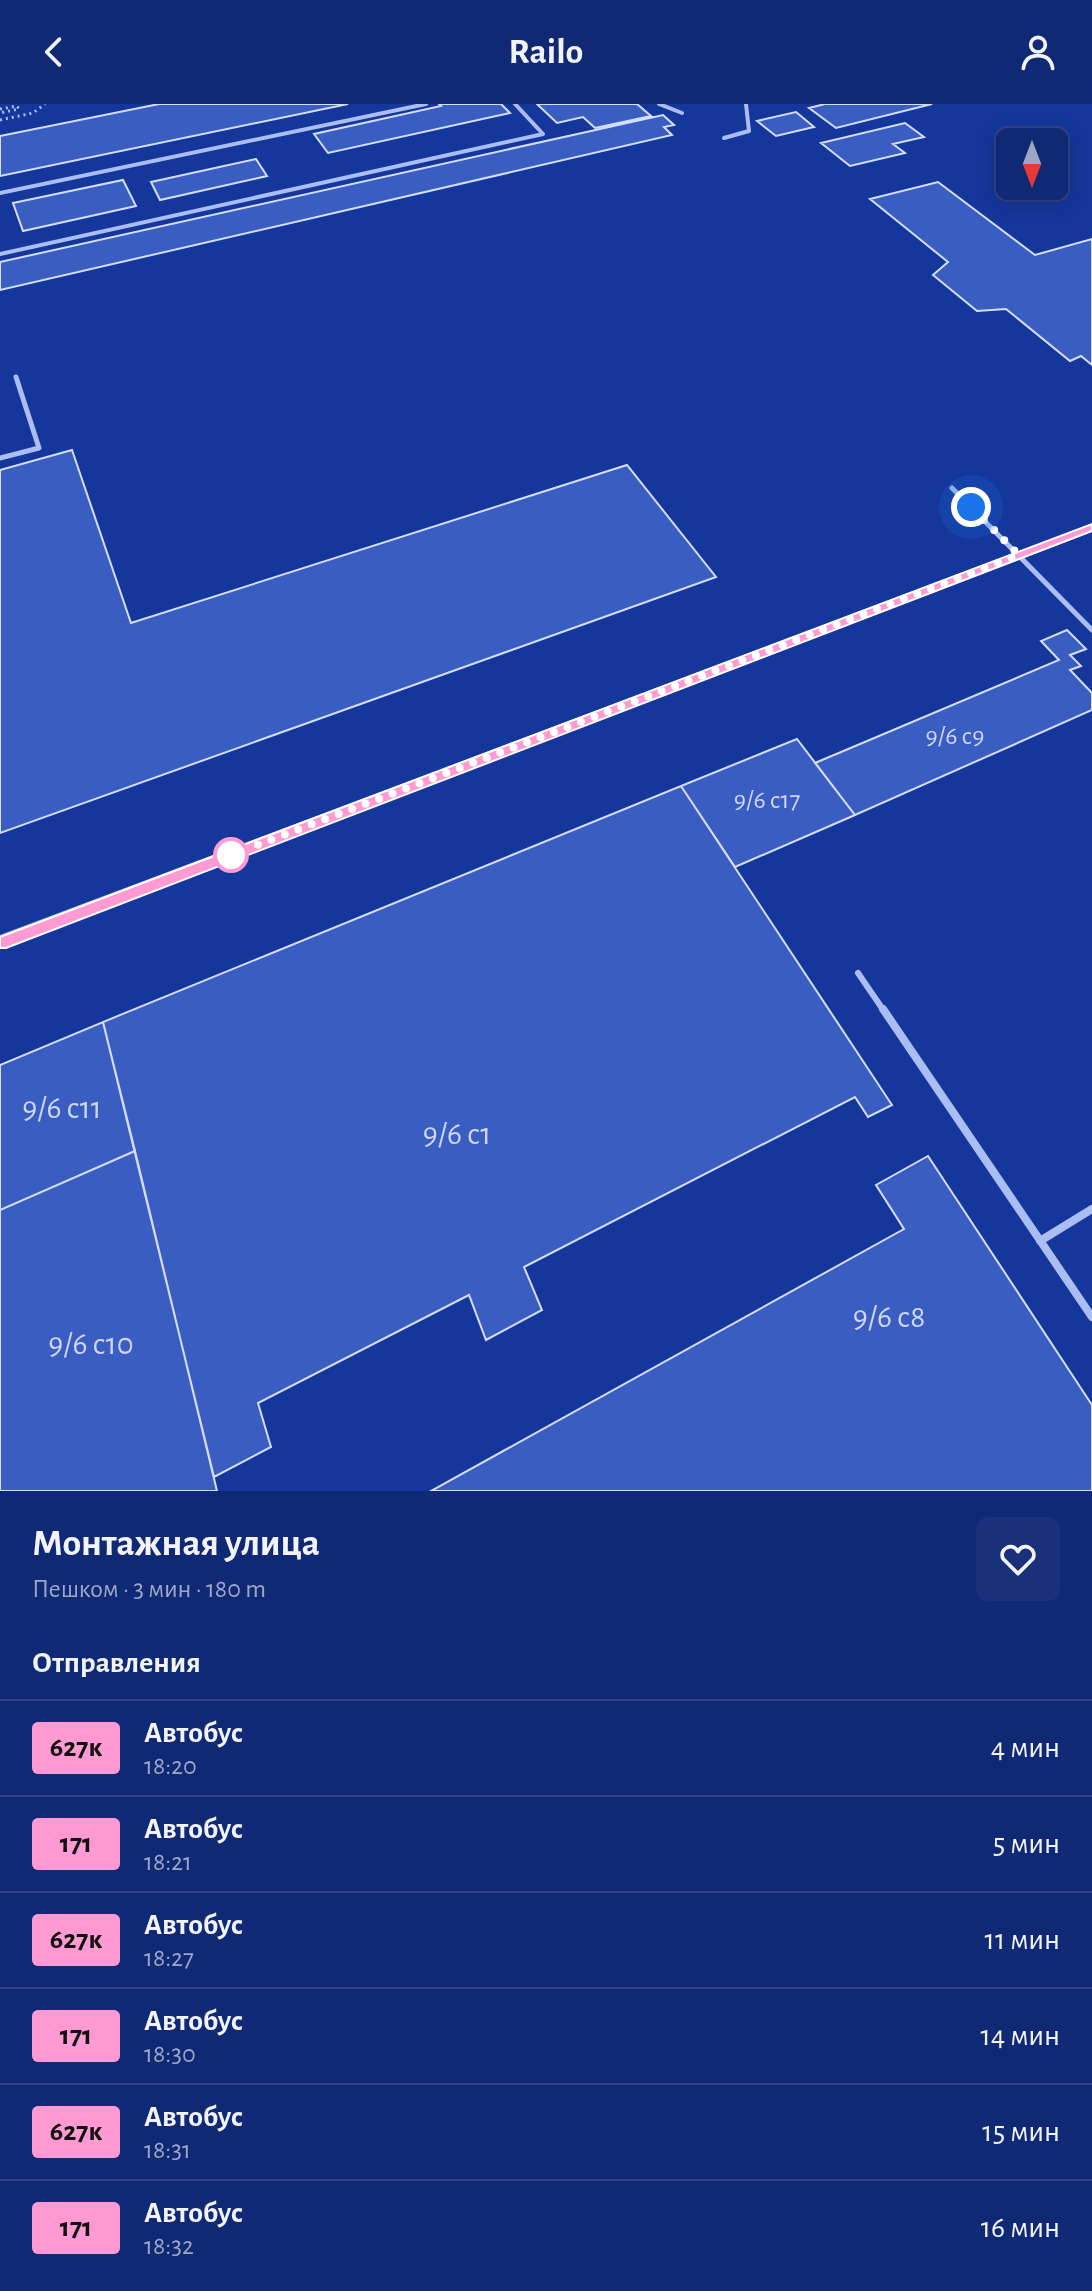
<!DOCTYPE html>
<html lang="ru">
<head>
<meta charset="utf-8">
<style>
  body { margin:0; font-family:"Alegreya Sans",sans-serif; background:#19317a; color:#f1f3f6; height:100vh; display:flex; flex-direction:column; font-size:30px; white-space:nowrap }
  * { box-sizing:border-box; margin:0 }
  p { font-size:26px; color:#9ca6c5 }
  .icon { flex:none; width:44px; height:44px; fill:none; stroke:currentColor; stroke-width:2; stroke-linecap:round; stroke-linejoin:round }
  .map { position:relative; height:1387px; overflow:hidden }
  .panel { display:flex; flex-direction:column; background:#102975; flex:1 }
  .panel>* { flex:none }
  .badge { padding:0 16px; border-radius:6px; font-size:28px; line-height:52px }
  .needle { width:52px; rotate:180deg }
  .fabs { position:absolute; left:996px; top:24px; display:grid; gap:16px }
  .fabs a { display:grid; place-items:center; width:72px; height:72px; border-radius:12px; background:#102975; box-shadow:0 4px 20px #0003,0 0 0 2px #304587; font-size:40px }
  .you { position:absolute; width:40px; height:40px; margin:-20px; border:6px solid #fff; border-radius:50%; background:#1a73e8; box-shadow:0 0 0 12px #1a73e833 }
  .map>.badge { position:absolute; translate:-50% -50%; box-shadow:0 0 0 4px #fff }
  h2 { padding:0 32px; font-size:30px; line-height:72px }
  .round { display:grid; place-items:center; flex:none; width:84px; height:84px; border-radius:12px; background:#19317a }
  .summary { display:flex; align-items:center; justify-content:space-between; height:136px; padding:0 32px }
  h1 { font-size:38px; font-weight:600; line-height:60px }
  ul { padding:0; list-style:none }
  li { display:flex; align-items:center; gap:24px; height:96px; padding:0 32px; border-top:2px solid #304587 }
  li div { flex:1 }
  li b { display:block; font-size:30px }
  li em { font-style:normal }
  li .badge { min-width:88px; font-weight:700; text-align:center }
  header { display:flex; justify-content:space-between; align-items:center; height:104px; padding:0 32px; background:#102975; font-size:36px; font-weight:600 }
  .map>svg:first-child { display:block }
  .building { fill:#3a5dc1; stroke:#d3defd; stroke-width:2 }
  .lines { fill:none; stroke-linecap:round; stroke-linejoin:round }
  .path { stroke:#abbef3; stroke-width:3; stroke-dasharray:2 4; stroke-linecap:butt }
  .service-far3 { stroke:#abbef3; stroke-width:4 }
  .service-far2 { stroke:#abbef3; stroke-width:5 }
  .service-far1 { stroke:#abbef3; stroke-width:6 }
  .service { stroke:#abbef3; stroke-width:8 }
  .tertiary { fill:#abbef3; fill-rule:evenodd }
  .line { fill:#ff9ad2; stroke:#fff; stroke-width:2 }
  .walk { stroke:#fff; stroke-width:8; stroke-dasharray:0 14.4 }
  .stop-dot { fill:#fff; stroke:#ff9ad2; stroke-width:4 }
  .labels { text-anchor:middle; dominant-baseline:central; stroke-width:6; stroke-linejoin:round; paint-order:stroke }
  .number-label { font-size:26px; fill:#ced6f0 }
  .near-number-label { font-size:32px; fill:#ced6f0 }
</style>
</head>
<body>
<header><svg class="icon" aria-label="back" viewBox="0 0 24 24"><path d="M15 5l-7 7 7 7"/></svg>Railo<svg class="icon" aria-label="person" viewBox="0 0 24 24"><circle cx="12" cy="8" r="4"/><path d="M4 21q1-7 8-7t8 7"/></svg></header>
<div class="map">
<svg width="1092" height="1387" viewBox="0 0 1092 1387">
  <rect width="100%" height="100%" fill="#15379c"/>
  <path class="building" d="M159,0h189l-348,72v-40z
    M439,0h62l9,9 -182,40 -14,-19 127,-28z
    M537,0h100l14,12 -56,12 -12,-11 -26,6z
    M825,0h107l-96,24 -27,-20z
    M796,8l18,15 -38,9 -19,-15z
    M663,11l11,10 -10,2 8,8 -672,155v-28z
    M905,19l19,14 -31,7 12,9 -55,13 -29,-23z
    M256,55l11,17 -107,24 -9,-18z
    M123,76l13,26 -113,25 -10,-28z
    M938,78l97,73 57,-16v126l-11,-9 -11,5 -64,-52 -29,2 -44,-36 15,-13 -78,-63z
    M72,346l59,173 496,-158 89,112 -716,256v-363z
    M1067,526l19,19 -16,6 11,11 -11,4 22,23v17l-237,105 -40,-52 244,-103 -18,-19z
    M797,635l58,76 -120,52 -54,-81z
    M681,682l211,319 -24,12 -13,-20 -331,170 18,43 -56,30 -17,-45 -211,108 13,44 -57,30 -111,-455z
    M103,918l32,129 -135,59v-145z
    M135,1047l82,340h-217v-281z
    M928,1052l164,249v86h-661l473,-262 -28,-44z"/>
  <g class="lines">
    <path class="path" d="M0,5l17,-3 2,3 -19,4
      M0,16l33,-7 12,-9"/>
    <path class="service-far3" d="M659,0l23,9
      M724,34l25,-7 -3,-27
      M0,89l426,-89
      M0,150l543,-120 -28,-30"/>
    <path class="service-far2" d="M0,354l39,-10 -23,-71
      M952,384l140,142"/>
    <path class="service-far1" d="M858,869l26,38"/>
    <path class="service" d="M883,905l209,308
      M1040,1137l52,-32"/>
    <path class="tertiary" d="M1092,420v8l-1092,417v-14z"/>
  </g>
  <path class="line" d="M1092,420v7l-1086,417h-6v-11z"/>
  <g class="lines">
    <path class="walk" d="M231,751l788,-300 -48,-48"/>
  </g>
  <circle class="stop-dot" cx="231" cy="751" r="16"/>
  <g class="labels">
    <g class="number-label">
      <text x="955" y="632">9/6 с9</text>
      <text x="767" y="696">9/6 с17</text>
    </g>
    <g class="near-number-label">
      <text x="62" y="1004">9/6 с11</text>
      <text x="457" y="1030">9/6 с1</text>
      <text x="889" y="1213">9/6 с8</text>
      <text x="91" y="1240">9/6 с10</text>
    </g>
  </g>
</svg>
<div class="fabs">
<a><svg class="needle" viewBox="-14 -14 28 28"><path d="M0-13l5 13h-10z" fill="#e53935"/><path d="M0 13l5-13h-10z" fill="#9ca6c5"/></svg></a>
</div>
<div class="you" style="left:971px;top:403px"></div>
</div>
<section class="panel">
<div class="summary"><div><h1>Монтажная улица</h1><p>Пешком · 3 мин · 180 m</p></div><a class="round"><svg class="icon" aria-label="heart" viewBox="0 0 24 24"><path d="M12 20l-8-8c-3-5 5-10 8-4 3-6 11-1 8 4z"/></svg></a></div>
<h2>Отправления</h2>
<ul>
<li><span class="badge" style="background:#ff9ad2;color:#111">627к</span><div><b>Автобус</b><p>18:20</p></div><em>4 мин</em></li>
<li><span class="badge" style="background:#ff9ad2;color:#111">171</span><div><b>Автобус</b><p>18:21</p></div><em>5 мин</em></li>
<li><span class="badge" style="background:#ff9ad2;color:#111">627к</span><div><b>Автобус</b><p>18:27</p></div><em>11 мин</em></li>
<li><span class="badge" style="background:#ff9ad2;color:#111">171</span><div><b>Автобус</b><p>18:30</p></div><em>14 мин</em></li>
<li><span class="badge" style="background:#ff9ad2;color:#111">627к</span><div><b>Автобус</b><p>18:31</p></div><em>15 мин</em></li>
<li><span class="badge" style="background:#ff9ad2;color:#111">171</span><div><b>Автобус</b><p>18:32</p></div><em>16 мин</em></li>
</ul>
</section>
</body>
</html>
